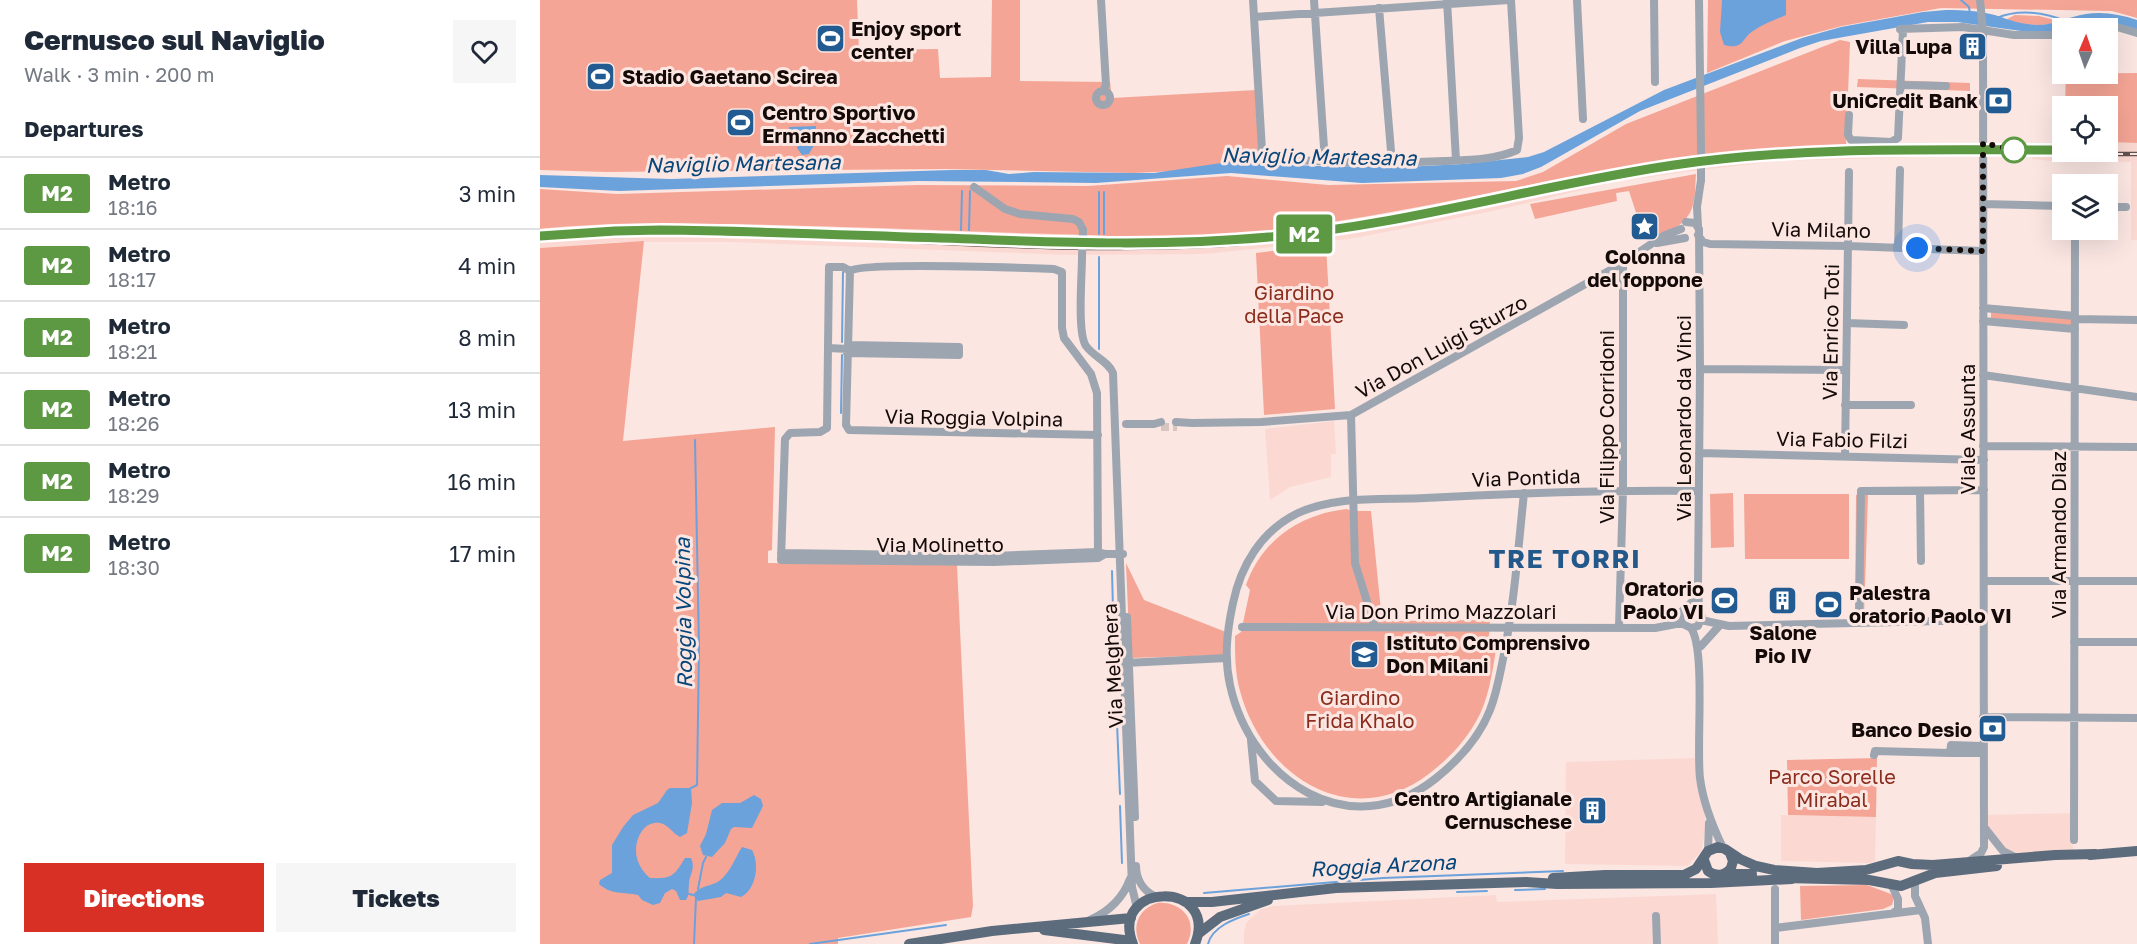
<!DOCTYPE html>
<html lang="en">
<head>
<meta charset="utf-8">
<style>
  body { margin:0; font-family:"Golos Text",sans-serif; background:#f6f6f7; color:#1f2937; height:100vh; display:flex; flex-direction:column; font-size:22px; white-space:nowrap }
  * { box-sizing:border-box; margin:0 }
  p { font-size:20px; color:#747a83 }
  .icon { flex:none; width:33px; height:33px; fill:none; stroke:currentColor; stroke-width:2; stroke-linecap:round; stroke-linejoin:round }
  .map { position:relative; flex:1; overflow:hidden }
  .side { display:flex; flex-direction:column; background:#fff; width:540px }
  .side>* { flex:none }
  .badge { padding:0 12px; border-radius:4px; font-size:21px; line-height:39px }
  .needle { width:39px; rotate:2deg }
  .controls { position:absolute; left:1512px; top:18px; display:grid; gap:12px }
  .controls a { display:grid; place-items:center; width:66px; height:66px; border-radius:0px; background:#fff; box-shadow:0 6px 24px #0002; font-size:30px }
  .you { position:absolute; width:30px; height:30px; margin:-15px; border:4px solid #fff; border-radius:50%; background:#1a73e8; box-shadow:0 0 0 9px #1a73e833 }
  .map>.badge { position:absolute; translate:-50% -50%; box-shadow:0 0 0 3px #fff }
  h2 { padding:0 24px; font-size:22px; line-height:54px }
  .round { display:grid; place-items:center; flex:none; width:63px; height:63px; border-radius:0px; background:#f6f6f7 }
  .headline { display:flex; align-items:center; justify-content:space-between; height:102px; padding:0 24px }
  h1 { font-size:28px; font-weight:800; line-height:45px }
  .cta { display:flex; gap:12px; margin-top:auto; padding:12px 24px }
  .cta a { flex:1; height:69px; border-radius:0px; background:#d93025; color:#fff; font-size:24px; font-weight:800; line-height:69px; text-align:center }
  .cta a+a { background:#f6f6f7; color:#1f2937 }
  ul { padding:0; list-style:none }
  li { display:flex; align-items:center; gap:18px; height:72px; padding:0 24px; border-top:2px solid #e0e1e3 }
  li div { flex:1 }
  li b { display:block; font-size:22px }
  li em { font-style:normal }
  li .badge { min-width:66px; font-weight:700; text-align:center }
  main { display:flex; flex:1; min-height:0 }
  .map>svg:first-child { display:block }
  .built { fill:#fbd9d2 }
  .green { fill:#f5a595 }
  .water { fill:#6ca2db }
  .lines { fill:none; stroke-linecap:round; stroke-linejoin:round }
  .stream { stroke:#6ca2db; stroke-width:2 }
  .minor-tunnel { stroke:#d8c5c1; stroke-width:8; stroke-dasharray:8 4; stroke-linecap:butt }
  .minor { stroke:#9da6b0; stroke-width:8 }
  .major { stroke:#5c6c7d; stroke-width:10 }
  .rail-casing { stroke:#60524f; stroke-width:4.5 }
  .rail { stroke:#fbe6e2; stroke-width:2; stroke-dasharray:7; stroke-linecap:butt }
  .minor-bridge { stroke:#9da6b0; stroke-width:8 }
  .line-casing { stroke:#fff; stroke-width:14 }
  .line { stroke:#5d9842; stroke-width:9 }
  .walk { stroke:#140a08; stroke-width:6; stroke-dasharray:0 10.8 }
  .stop-dot { fill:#fff; stroke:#5d9842; stroke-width:3 }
  .labels { text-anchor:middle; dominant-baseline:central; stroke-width:6; stroke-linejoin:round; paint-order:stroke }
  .poi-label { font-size:20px; font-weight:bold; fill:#140a08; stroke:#fbe6e2; text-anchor:start }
  .street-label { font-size:20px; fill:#140a08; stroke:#fbe6e2 }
  .park-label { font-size:20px; fill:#8b2c1c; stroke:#fbe6e2 }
  .water-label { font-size:21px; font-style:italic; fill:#07467a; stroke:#fbe6e2 }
  .district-label { font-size:26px; font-weight:bold; letter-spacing:1.5px; fill:#23588a; stroke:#fbe6e2 }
</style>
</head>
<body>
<main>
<section class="side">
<div class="headline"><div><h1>Cernusco sul Naviglio</h1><p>Walk · 3 min · 200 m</p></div><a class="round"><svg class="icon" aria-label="heart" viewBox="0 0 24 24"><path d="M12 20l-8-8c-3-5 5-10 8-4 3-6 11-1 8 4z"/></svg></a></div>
<h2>Departures</h2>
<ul>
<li><span class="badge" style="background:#5d9842;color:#fff">M2</span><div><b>Metro</b><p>18:16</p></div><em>3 min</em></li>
<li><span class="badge" style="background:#5d9842;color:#fff">M2</span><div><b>Metro</b><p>18:17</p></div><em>4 min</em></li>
<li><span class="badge" style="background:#5d9842;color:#fff">M2</span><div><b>Metro</b><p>18:21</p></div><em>8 min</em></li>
<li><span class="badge" style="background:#5d9842;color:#fff">M2</span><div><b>Metro</b><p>18:26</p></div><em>13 min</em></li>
<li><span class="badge" style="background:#5d9842;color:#fff">M2</span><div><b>Metro</b><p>18:29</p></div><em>16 min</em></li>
<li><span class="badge" style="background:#5d9842;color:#fff">M2</span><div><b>Metro</b><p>18:30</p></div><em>17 min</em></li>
</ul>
<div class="cta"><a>Directions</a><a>Tickets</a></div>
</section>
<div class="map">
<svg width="1597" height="944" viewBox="0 0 1597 944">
  <rect width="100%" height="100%" fill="#fbe6e2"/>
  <path class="built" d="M1511,142h11v10h46v-10l29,1v97h-6v-78l-80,-1 -19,-2v-16l19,1z
    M1275,146l103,1v10l-139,4 -95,11 -69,10 -122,29 -144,28 -144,15 -137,1 -336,-13h-113l-79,6v-19l34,-4h180l425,12 104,-8 82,-11 260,-52 65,-9z
    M794,421l2,33h-5v23l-41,10 -20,13 -5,-71z
    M1157,758l8,58v16l-4,20 -14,14 -122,-2 1,-102z
    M1532,813l1,38 -55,5 -10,-3 -22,-28 -1,-10z
    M1241,815l95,2 -1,44 -6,2 -88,-2z
    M1176,894l2,50h-474v-11l2,-10 15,-14 13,-3 222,-11 1,7z"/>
  <path class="green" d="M0,0h317l2,50 79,-1 2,29 51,-1 1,-77h28v81l90,1 2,16 144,-8 4,77 -126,6 -189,-4 -339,3 -66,-2z
    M1168,0h429v18l-25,-7 -171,-3 -99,18 -57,15 -78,32z
    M1475,15l24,1 20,5c-13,6 -39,5 -52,-2z
    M1300,40l10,2 -4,104c-226,-1 -441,84 -666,91 -42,1 -84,-2 -126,-3 -110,-3 -220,-8 -329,-10 -62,0 -124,-2 -185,5v-40l77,5 300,-9 171,1 139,-10 101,9 188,-4 27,-9 83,-48z
    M1597,73v70l-29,-1v-36h-43l1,-32z
    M1318,79l112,4v8l-113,-4z
    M1156,174c-1,11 0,23 -4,34 -6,18 -32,33 -50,23l-13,-40 -13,2 1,8 -82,18 -5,-15z
    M104,241l-21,200 152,-14 -3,123 -4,1v12l189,2 16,341 -2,11 -133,21v6h-298v-696z
    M786,244l9,165 -71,6 -8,-162z
    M1451,305l81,7v20l-81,-7z
    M1193,493l1,54 -23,1 -1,-54z
    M1204,494h105v65h-104z
    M1316,495h12l-4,122h-9z
    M807,509l4,2h20l11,110 108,-1 -1,16 9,3c-5,25 -7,52 -18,75 -12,24 -29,43 -50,59 -78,61 -167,4 -190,-82 -5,-18 -5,-36 -5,-55l6,-4 9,-42 -4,-5c16,-45 54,-71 101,-76z
    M586,563l18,37 82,32 -1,23 -95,3z
    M1337,758l-1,59 -88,-2 -1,-55z
    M1327,885l24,9 3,4 -2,7 -9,4 -82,11 -1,-34z
    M617,903c24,-2 42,17 30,41h-47c-9,-18 -1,-35 17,-41z"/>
  <path class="water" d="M1182,0h64v15c-11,5 -23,9 -33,16 -12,8 -9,19 -29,14l-4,-13z
    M1406,10c18,0 39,1 55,7 14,5 21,7 36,8 14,0 23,-5 36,-8 22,-7 43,-4 64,3v11l-26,-6 -16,3h-33v4l-41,-1 -64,-9h-29l-107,19 -21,7 -160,63 -99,56 -18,7 -22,4 -139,5 -131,-10 -135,10 -178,-2 -299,10 -79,-4v-12l131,4 280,-9h35l23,4 25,-2 101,1h19l74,-11 89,4 87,1 59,-3 65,-7 16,-5 120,-62 138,-52 39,-11 82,-15z
    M276,126v8l8,1 2,7 -3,2 -9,1 -5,9 -7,1 -5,-7 3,-12 -10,-1 -1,-8z
    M130,788h21l1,15 -5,30 -7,4c-8,-4 -11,-12 -20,-14 -18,-3 -27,20 -23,35 2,8 7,15 13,20 22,1 24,-2 35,-20h6c5,11 -2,17 -2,26 -1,8 1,10 -3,16h-6l-4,-9 -4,-2 -7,4 -5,10 -7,2 -11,-5 -4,-5c-15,-3 -27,0 -39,-11l1,-4 12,-7v-28l11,-18 10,-12 25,-12 9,-13z
    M214,795l7,4 2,7 -11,22 -18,-1 -3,2 -6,14 -13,14 -9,-2 -3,-9 6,-12 6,-24 10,-7h18z
    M202,847l10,3c8,14 4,40 -11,47l-15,-4 -5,4 -23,4 -5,-6c7,-10 17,-8 26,-14 11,-8 16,-23 23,-34z"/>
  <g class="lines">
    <path class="stream" d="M1421,0l8,7 1,7
      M1457,18c21,-9 47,-6 68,3
      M421,230l1,-39
      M429,230l1,-39
      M559,234v-42
      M564,234v-42
      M559,257v92
      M302,342l1,-70
      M301,413l1,-58
      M572,571l3,119
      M576,700l4,94
      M151,788l6,-3 2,-137 -4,-208
      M580,806l2,57
      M158,889l5,-26 3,-6
      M975,890l30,-1
      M917,892l30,-1
      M664,893l179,-15 180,-7
      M149,894l4,1
      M154,944l2,-46
      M270,944l136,-19
      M668,944c4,-17 26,-25 41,-30"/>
    <path class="minor-tunnel" d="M621,427h16"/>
    <path class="minor" d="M561,0l5,85 -3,6
      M713,0l9,150 2,5 6,3c58,5 116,6 174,3 23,-1 51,-1 73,-11l2,-12 -8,-138
      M774,0l11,162
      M907,0l9,160
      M1037,0l6,119
      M1114,0l1,82
      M1159,0l2,149
      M839,8l13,155
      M714,17l255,-17
      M1564,28l13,-1 20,6
      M1360,29l63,-2 51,8h48
      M1361,85l45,1
      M556 98a7 7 0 1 1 14 0a7 7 0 1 1-14 0Z
      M1309,115l-1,20 3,5 40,2 7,-4 5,-109
      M434,187l31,22 15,5 53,5 6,3 4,8
      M1443,204l79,2
      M1568,207h18
      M1158,226l-1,-19 4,-27
      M1158,235l5,7 7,2 138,2 135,5
      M1117,243l28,-5
      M1358,248l2,-78
      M542,257c0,19 -5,76 4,89 8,11 22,15 27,27l19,514 5,21
      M310,271l-7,-4h-14l-2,161 -7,4 -30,1 -5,6 -4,121 212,2 105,-4 7,-4
      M1443,308l92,8
      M1535,319l62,1
      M1443,321l92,8
      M1307,323l57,2
      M288,348l20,1
      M307,353l112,2v-8l-111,-2
      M1160,369l145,1
      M1443,375l154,22
      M1305,405h66
      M811,415l4,148 20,64
      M636,422l16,1 69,-1 90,-7 272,-152 40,-27 18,-7
      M586,424h28l7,-2
      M1443,446l154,1
      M1159,453l285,7
      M1305,456l4,-284
      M1380,491l1,70
      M984,493c-6,57 -10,115 -22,171 -3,15 -6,31 -12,46 -11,28 -31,50 -55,69 -85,67 -184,2 -205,-94 -6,-28 -3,-54 3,-82 8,-38 28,-71 63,-89 39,-19 87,-14 129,-16 91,-5 182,-8 274,-7
      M241,553l212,3 105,-4 7,2h18
      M558,558l-1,-165 -6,-19 -27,-36 -2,-10v-56l-8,-3c-27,-1 -192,-7 -204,2l-4,154 3,5 249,5
      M1444,581h153
      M587,617l8,200
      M1161,620l28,6 255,-6
      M1319,622l2,-131 123,-1
      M1143,624l-3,-5 1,-7c12,-12 14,-8 17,-28l2,-215 -1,-140 -4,-6 -9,-1
      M702,627l413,1 21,-4h7l8,4 7,-2 4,-9 -3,-10 -1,-23
      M1079,627l4,-137v-227
      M1151,628c15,22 5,118 9,150 3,25 12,47 23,70
      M1534,642h63
      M1161,646l19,-21
      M585,663l102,-5
      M1443,717l154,1
      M711,740l4,41 21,20 46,1
      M1410,753h32
      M1334,755l1,-4 75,2 1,-8 31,1
      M1444,827l19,24 12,6
      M1534,840l1,-610
      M1168,851l1,-28
      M1429,861l12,-8 3,-6 -1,-817 -3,-30
      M596,866c0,13 7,25 19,30
      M1375,880v16l10,22 3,26
      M1352,886l6,13v10l-5,4
      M1235,889v55
      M1116,916l1,28
      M550,920c18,-8 33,-22 40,-41
      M1235,928l146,-18"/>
    <path class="major" d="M1550,855l47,-4
      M1164,860l4,11c8,6 17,5 23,-3l2,-7 -3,-8
      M1185,874h27
      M1013,878l52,-3h79l12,-6 12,-18 10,-4 7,2 15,10 16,7 18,4 43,3 49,-3 32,-9 14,3 21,1 122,-10 40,-1
      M1245,878l84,2 32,6 34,-13 62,-7
      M645,902h27l124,-14 190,-6 31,2 154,-1 81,-4
      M504,930l88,11
      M658,934l22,-17 48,-17
      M369,944l83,-13 139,-13
      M593,944c-25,-63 87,-64 62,0"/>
    <defs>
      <path id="rail" d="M1492,154h105
        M0,240c227,-21 455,19 682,5 140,-9 274,-46 412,-70 93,-17 189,-22 284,-21"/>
    </defs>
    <use href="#rail" class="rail-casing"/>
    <use href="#rail" class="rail"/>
    <path class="minor-bridge" d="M1161,180v-31
      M542,257l1,-27"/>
  </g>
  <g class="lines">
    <defs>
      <path id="line" d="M0,236l75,-5 46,-1c103,1 207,6 311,9 99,4 198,7 297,-2 137,-12 269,-52 405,-72 128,-19 259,-15 388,-15"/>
    </defs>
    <use href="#line" class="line-casing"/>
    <use href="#line" class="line"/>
    <path class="walk" d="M1377,248l66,3v-108l31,7"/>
  </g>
  <defs>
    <symbol id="stadium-square" viewBox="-11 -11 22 22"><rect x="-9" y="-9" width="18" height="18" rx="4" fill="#215b92" stroke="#fbe6e2"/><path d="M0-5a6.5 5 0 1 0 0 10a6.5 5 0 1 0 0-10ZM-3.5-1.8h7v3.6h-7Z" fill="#fff"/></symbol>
    <symbol id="building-square" viewBox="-11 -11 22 22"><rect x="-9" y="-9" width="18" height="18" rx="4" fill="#215b92" stroke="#fbe6e2"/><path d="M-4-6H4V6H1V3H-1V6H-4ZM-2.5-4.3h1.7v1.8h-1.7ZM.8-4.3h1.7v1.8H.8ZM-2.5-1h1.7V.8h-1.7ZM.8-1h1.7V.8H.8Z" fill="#fff"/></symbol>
    <symbol id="bank-square" viewBox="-11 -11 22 22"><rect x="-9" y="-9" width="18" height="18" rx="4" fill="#215b92" stroke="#fbe6e2"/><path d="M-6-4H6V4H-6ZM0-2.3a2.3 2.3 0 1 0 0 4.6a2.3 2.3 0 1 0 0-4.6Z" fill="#fff"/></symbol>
    <symbol id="sight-square" viewBox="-11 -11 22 22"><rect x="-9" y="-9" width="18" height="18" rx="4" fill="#215b92" stroke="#fbe6e2"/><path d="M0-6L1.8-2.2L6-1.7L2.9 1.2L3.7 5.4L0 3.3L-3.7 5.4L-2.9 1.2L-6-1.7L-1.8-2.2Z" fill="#fff"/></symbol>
    <symbol id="school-square" viewBox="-11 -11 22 22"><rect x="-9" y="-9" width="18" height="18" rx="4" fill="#215b92" stroke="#fbe6e2"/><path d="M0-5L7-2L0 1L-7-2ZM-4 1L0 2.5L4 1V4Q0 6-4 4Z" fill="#fff"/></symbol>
  </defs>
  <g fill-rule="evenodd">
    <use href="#stadium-square" x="274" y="22" width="33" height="33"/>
    <use href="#building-square" x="1416" y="30" width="33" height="33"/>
    <use href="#stadium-square" x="44" y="60" width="33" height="33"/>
    <use href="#bank-square" x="1442" y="84" width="33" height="33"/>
    <use href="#stadium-square" x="184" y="106" width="33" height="33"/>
    <use href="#sight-square" x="1088" y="210" width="33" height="33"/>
    <use href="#stadium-square" x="1168" y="584" width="33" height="33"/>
    <use href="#building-square" x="1226" y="584" width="33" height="33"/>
    <use href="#stadium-square" x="1272" y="588" width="33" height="33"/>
    <use href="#school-square" x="808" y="638" width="33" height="33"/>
    <use href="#bank-square" x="1436" y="712" width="33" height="33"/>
    <use href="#building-square" x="1036" y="794" width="33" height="33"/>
  </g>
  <circle class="stop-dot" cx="1474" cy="150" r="12"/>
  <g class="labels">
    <g class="poi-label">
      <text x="311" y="28">Enjoy sport<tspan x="311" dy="23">center</tspan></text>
      <text x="1412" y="46" text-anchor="end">Villa Lupa</text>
      <text x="82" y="76">Stadio Gaetano Scirea</text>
      <text x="1438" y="100" text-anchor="end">UniCredit Bank</text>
      <text x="222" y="112">Centro Sportivo<tspan x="222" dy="23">Ermanno Zacchetti</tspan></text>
      <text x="1105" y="256" text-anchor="middle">Colonna<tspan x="1105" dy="23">del foppone</tspan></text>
      <text x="1164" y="588" text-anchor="end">Oratorio<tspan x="1164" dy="23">Paolo VI</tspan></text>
      <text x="1309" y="592">Palestra<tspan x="1309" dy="23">oratorio Paolo VI</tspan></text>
      <text x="1243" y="632" text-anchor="middle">Salone<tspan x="1243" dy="23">Pio IV</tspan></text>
      <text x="846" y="642">Istituto Comprensivo<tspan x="846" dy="23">Don Milani</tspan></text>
      <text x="1432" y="729" text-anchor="end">Banco Desio</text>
      <text x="1032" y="798" text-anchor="end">Centro Artigianale<tspan x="1032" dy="23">Cernuschese</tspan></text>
    </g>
    <g class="street-label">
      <text transform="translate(1281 229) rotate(1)">Via Milano</text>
      <text transform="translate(1290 332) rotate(-89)">Via Enrico Toti</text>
      <text transform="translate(901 346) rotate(-29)">Via Don Luigi Sturzo</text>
      <text transform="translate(434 417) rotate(1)">Via Roggia Volpina</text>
      <text transform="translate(1143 418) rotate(-90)">Via Leonardo da Vinci</text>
      <text transform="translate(1066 427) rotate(-90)">Via Filippo Corridoni</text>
      <text transform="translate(1427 429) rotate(-90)">Viale Assunta</text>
      <text transform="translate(1302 439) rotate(1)">Via Fabio Filzi</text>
      <text transform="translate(986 477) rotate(-2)">Via Pontida</text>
      <text transform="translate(1518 535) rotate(-90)">Via Armando Diaz</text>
      <text x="400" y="544">Via Molinetto</text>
      <text x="901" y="611">Via Don Primo Mazzolari</text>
      <text transform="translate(572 666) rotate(-93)">Via Melghera</text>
    </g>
    <g class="park-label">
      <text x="754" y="292">Giardino<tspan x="754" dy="23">della Pace</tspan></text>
      <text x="820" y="697">Giardino<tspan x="820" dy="23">Frida Khalo</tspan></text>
      <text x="1292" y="776">Parco Sorelle<tspan x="1292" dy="23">Mirabal</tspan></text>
    </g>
    <g class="water-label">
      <text transform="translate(779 156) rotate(1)">Naviglio Martesana</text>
      <text transform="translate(203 163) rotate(-1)">Naviglio Martesana</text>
      <text transform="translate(143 613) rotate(-91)">Roggia Volpina</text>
      <text transform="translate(843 865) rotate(-3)">Roggia Arzona</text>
    </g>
    <g class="district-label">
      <text x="1025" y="558">TRE TORRI</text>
    </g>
  </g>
</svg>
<div class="controls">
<a><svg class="needle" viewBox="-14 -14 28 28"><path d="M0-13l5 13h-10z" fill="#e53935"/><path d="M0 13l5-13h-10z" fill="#747a83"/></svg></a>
<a><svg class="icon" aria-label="locate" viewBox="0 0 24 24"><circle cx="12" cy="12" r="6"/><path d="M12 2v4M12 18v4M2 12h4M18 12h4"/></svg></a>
<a><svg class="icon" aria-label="layers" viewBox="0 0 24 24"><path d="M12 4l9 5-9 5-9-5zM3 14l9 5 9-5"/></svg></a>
</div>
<div class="you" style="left:1377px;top:248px"></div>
<b class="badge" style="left:764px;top:234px;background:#5d9842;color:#fff">M2</b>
</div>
</main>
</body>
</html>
